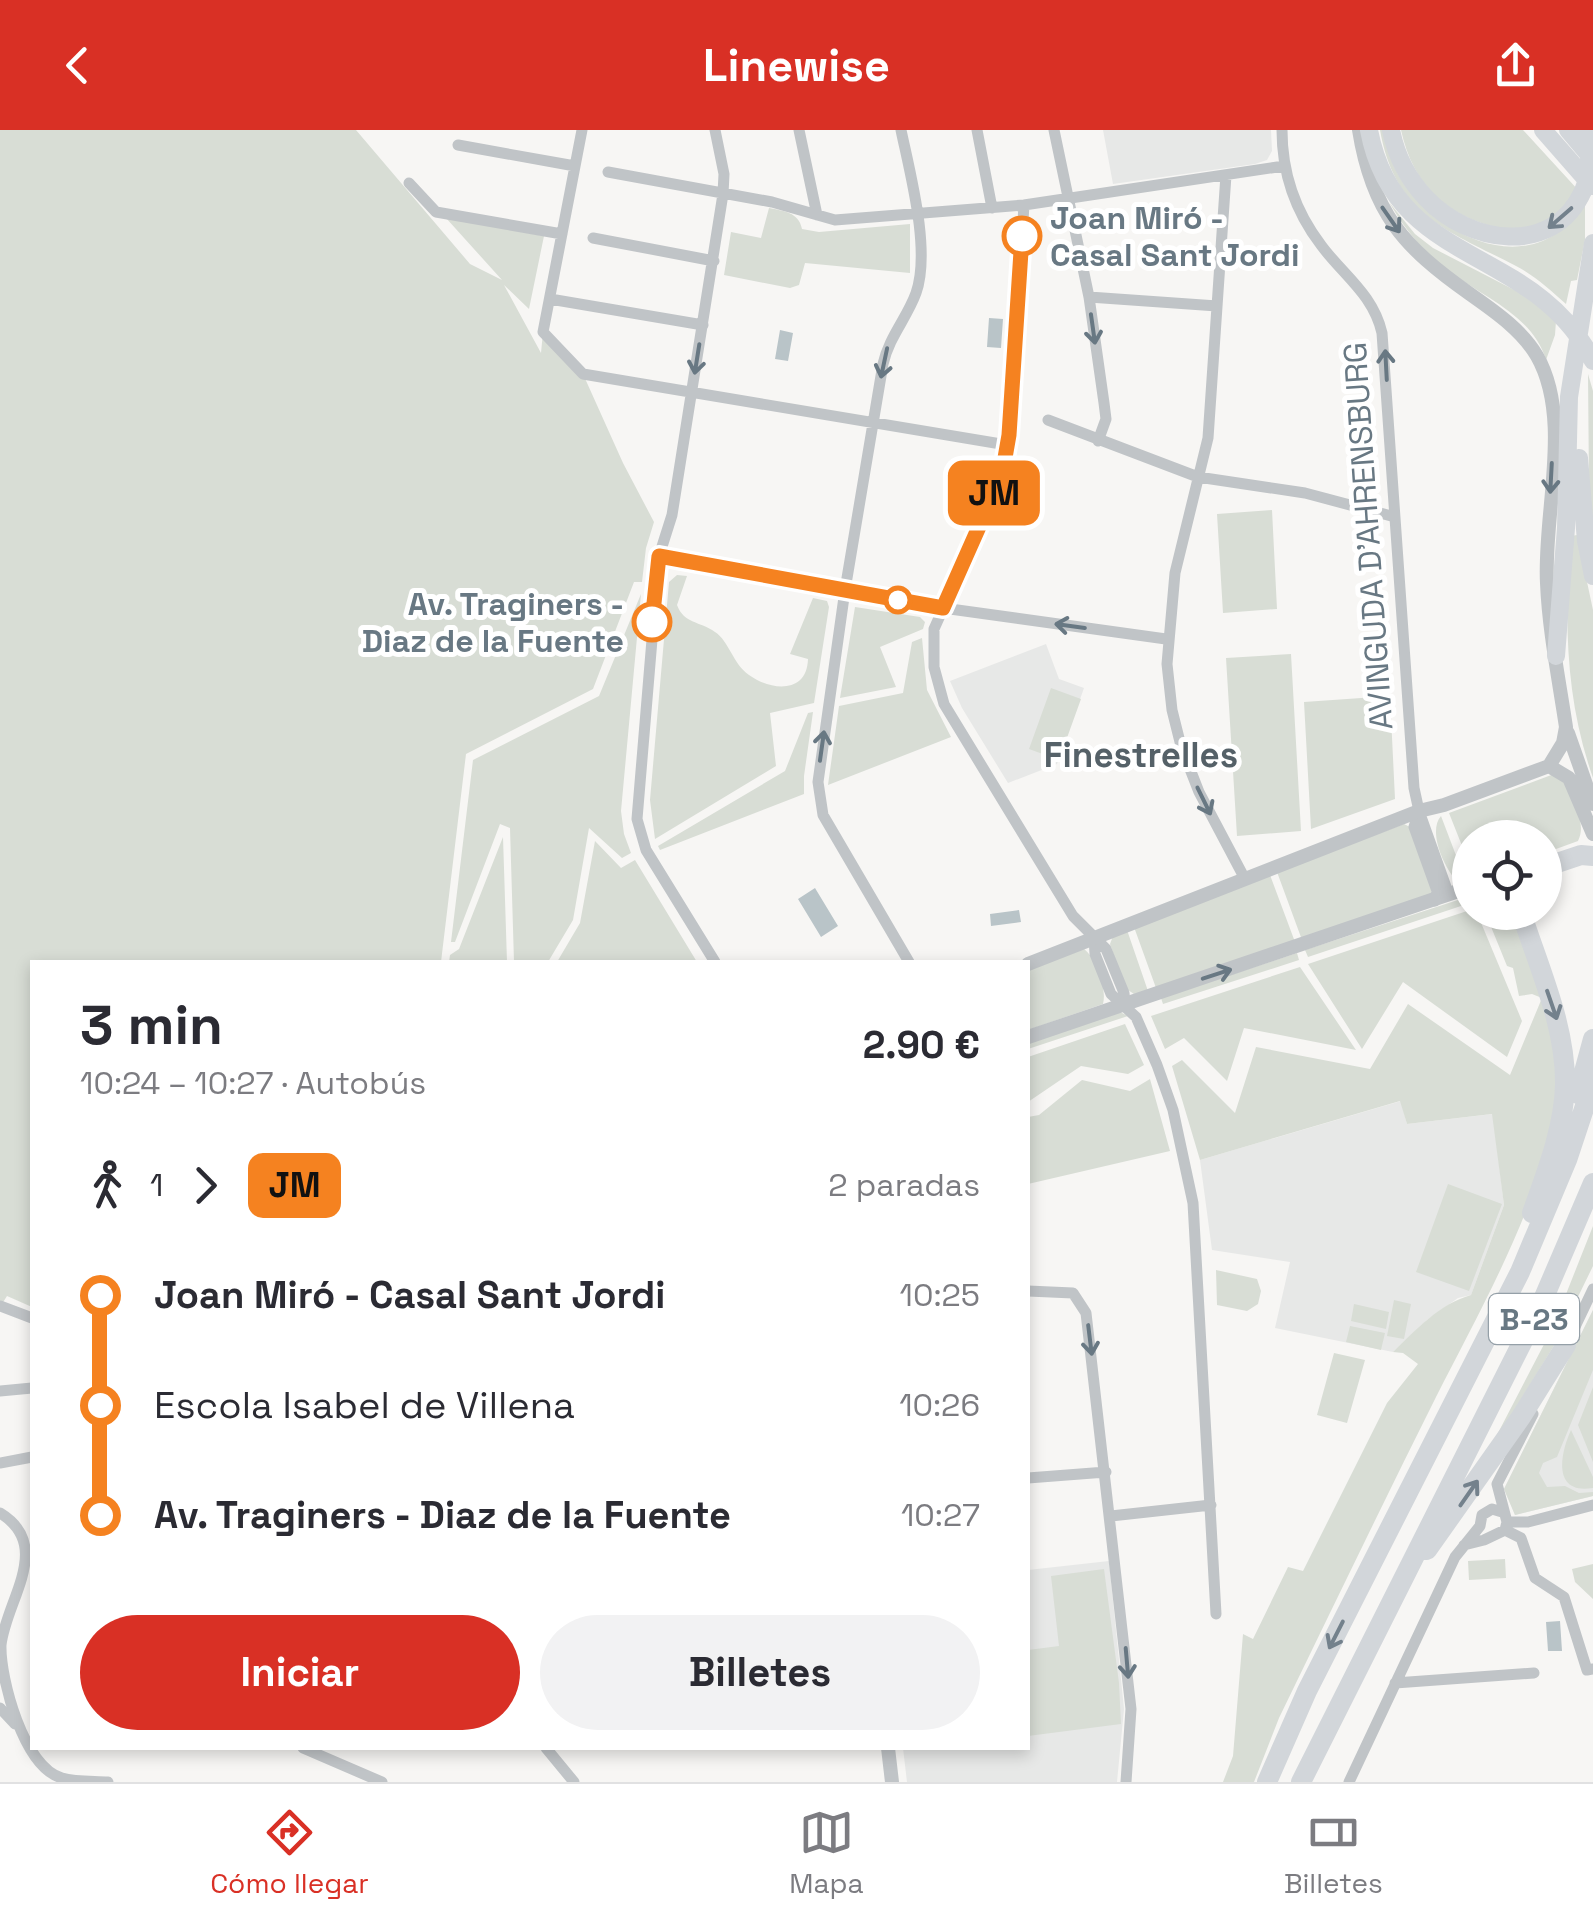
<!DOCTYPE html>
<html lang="es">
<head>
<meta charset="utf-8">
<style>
  body { margin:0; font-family:"Space Grotesk",sans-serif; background:#f2f2f3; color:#2b2b33; height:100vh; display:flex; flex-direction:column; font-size:38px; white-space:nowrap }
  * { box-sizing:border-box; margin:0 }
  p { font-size:32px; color:#7c7c81 }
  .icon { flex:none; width:55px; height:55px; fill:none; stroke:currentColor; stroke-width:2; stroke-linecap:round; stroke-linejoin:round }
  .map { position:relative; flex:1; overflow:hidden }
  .sheet { position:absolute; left:30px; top:830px; width:1000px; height:790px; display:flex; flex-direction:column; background:#fff; border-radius:0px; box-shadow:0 5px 15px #0003 }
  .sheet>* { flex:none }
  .badge { padding:0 20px; border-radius:15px; font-size:35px; line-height:65px }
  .fabs { position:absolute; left:1452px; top:690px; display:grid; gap:20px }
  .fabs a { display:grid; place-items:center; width:110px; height:110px; border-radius:50%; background:#fff; box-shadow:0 5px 15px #0003; font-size:50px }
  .map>.badge { position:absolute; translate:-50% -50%; box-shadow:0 0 0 5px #fff }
  .legs { display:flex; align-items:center; gap:15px; height:110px; padding:0 50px; font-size:32px }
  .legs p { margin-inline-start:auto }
  .summary { display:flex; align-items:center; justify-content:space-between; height:170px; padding:0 50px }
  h1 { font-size:55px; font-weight:600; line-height:75px }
  .button { display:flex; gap:20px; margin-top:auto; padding:20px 50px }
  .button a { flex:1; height:115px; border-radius:60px; background:#d93025; color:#fff; font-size:40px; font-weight:600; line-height:115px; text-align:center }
  .button a+a { background:#f2f2f3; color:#2b2b33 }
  ul { padding:0 50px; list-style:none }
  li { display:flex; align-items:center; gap:35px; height:110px; font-size:38px }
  li i { display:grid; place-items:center; width:15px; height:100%; margin:0 12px; background:currentColor }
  li i::after { content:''; width:25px; height:25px; margin:-12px; border:8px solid; border-radius:50%; background:#fff }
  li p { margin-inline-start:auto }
  li:first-child i { background:linear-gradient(#0000 50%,currentColor 0) }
  li:last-child i { background:linear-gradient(currentColor 50%,#0000 0) }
  header { display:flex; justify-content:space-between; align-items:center; height:130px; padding:0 50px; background:#d93025; color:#fff; font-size:45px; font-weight:600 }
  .menu { display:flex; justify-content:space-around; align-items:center; height:140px; border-top:2px solid #e1e1e2; background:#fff; font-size:28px; color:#7c7c81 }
  .menu a { display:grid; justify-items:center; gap:5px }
  .menu .on { color:#d93025 }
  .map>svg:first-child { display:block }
  .built { fill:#e7e8e7 }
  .green { fill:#d8ddd5 }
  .water { fill:#b9c4c8 }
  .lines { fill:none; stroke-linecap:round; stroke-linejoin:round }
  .minor { stroke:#c0c4c7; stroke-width:11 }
  .tertiary { stroke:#c0c4c7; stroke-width:14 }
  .trunk { stroke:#d2d6da; stroke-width:18 }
  .motorway { stroke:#d2d6da; stroke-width:20 }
  .oneway { stroke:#73818c }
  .oneway2 { stroke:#687883 }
  .line-1-casing { stroke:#fff; stroke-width:22 }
  .line-1 { stroke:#f58220; stroke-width:15 }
  .stop-1-dot { fill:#fff; stroke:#f58220; stroke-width:5 }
  .labels { text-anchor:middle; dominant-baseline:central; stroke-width:10; stroke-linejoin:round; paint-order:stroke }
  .shield { fill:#fff; stroke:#95a0a8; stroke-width:2.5 }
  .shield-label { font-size:30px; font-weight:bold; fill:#687883 }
  .stop-label { font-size:32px; font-weight:bold; fill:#687883; stroke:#fff; text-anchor:start }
  .street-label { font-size:32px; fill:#687883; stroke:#fff }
  .neighbourhood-label { font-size:35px; font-weight:bold; fill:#556168; stroke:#fff }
</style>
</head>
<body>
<header><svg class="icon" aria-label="back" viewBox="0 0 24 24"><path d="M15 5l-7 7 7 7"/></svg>Linewise<svg class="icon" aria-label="share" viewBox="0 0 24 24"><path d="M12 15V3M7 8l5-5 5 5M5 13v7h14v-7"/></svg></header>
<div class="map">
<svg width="1593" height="1652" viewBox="0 0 1593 1652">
  <rect width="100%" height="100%" fill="#f7f6f4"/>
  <path class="built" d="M1103,0h168l1,21 -5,9 -12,4 -142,20z
    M1046,514l13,35 25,9 -27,76 -49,19 -46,-75 -12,-27z
    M1401,971l6,23 86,-10 11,91 -33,90 -13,3 -31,22 -34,32 -118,-24 15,-66 -78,-12 -12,-90z
    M1593,1180v186l-78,19 -11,-26z
    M1109,1431l15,148 -7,73h-210l-4,-34h125v-178z"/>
  <path class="green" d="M0,0h356l114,134 32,16 -56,-62 98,18 -15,73 -25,-24 37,68 2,-21 40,42 40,89 31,59 -8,26 -4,34h-8l-41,107 -127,65 -25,208h-409v345l-25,-11 -7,11z
    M1380,0h4c4,15 6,30 14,44 28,51 109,99 163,56 10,-8 17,-19 24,-30v40l-8,40 -6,1 -5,23c-16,-14 -31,-28 -50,-38 -67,-35 -121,-50 -136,-136z
    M1401,0h122l56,61c-8,9 -17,22 -27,29 -15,9 -37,11 -53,8 -53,-12 -86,-43 -98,-98z
    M1389,72l26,32 18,14 93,48 30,25 -1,14 -9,25c-13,-44 -61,-62 -96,-88 -26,-19 -45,-42 -61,-70z
    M769,78c14,3 30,4 33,21l17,3 91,-8v49l-105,-10 -6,22 -9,3 -66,-13 7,-43 30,6z
    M1588,244l5,17v159l-4,-63z
    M1272,380l5,99 -54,4 -6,-99z
    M1577,405l16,75v168c-28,-80 -29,-159 -22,-242z
    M677,445l10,1 -10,29c7,19 23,16 38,27 14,9 18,32 34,43 22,16 58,19 59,-16l-18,-5 23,-56 14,3 2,6 -15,96 -44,10 6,53 -121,73 -5,-39 19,-218z
    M641,464l-20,217 3,23 7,19 -9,5 -33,-30 -16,92 -25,42h-34l-4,-134 -10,-4 -45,118h-4l22,-182 126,-64z
    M855,477l65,10 5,5 -2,7 -43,18 16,40 -56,11z
    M922,508l5,52 24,47 -123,48 11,-79 64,-13 9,-51z
    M1291,524l10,177 -64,5 -11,-178z
    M1051,558l30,11 -22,61 -30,-11z
    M1390,566l5,103 -84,30 -7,-127z
    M813,582l-9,64v18l-144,56 -2,-4 127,-75 23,-58z
    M1554,644l8,3c8,19 26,44 16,64l-33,12v-15h-75v28l-21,-53z
    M1441,686l24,63h-10c-12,-14 -27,-48 -14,-63z
    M1404,694l6,3 22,62 -1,6 -129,45 -25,-68z
    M503,707l4,125h-58l1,-7 9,-6z
    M595,711l26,27 14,-8 62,102h-140l23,-39z
    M1270,745l25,67 -139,46 -22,-61z
    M1470,766v7l-162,54 -3,-7z
    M1470,780l7,3 45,108 -15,36 -104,-75 -41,67 -54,-85z
    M1485,782l27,1c22,51 52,126 45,182 -10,99 -76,213 -121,302 -53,106 -105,214 -157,321l-25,64h-31l10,-26 10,-122 10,5 35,-72 15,4 84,-168 31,-39 -15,-11 -10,-1c23,-22 46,-48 78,-57l33,-90 -12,-91 -85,10 -7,-23 -200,59 -28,-94 10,-6 53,53 21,-66 114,22 38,-65 102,71 32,-77 -10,-4 -13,2 -6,-28 -6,-2z
    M1127,800l21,61 -14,3 -9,-6 -15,-44 3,-8z
    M1084,819c13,10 23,40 19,55l-75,26v-61z
    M1297,823l2,7 -136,44 -2,-6z
    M1300,837l56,83 -112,-22 -17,53 -43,-43 -19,11 -14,-33z
    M1120,882l8,4 -100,33v-7z
    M1125,894l19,41 -16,9 -47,-8 -53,36v-45z
    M1150,949l20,72 -142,33v-67l11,-2 43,-35 48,11z
    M1448,1054l54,20 -33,87 -53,-19z
    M1593,1096v40l-38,78 -70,114 68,-131z
    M1216,1140l41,9 4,12 -3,13 -11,7 -30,-6z
    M1394,1170l17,4 -7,35 -17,-3z
    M1354,1174l35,8 -3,17 -35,-8z
    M1593,1180v60l-36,87 -14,6 -4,10 8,14 18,-1 14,7 14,-1v4l-78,19 -11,-26z
    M1350,1196l35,7 -4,17 -35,-8z
    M1334,1223l31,7 -18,63 -30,-8z
    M1593,1257v75l-15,-37z
    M1571,1300l22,47v11c-41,7 -33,-34 -22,-58z
    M1505,1429l1,19 -37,2 -1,-19z
    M1593,1434v35l-18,-17 -3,-13z
    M1104,1439l15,114 2,41 -93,12v-86l31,-4 -8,-70z"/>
  <path class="water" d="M989,188l14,1 -2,29 -14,-1z
    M780,200l13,3 -5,28 -13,-2z
    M815,758l23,38 -17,11 -23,-38z
    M1019,780l2,12 -30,4 -1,-12z
    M1560,1491l2,30h-14l-2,-29z"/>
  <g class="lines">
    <path class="minor" d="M582,0l-39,202 40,42 424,71
      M715,0l9,44 -1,20 -51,321 -13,41 -22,263 9,31 69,112
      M799,0l18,85
      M901,0c9,43 30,121 15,163 -9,25 -27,44 -33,71l-38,226 -27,192 5,33 86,147
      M977,0l15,78
      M1054,0l35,167 15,106 2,16 -8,22
      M1282,0c0,42 13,81 39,115 22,30 52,49 61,88l32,455 5,23 30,84
      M458,15l117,21
      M608,42l164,30 63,18 189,-15 260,-39
      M1226,45l-18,263 -33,135 -8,91 5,46 9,36 18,46 46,87
      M409,53l27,29 126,22
      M1024,75l-15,230 -6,40 -69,154v38l10,37 129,212 33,33 18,44 1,10
      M593,108l121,23
      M1089,167l128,9
      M550,169l153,26
      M1048,290l150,57 107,16 90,24
      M659,426l284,52 223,31
      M1419,681l-5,16 23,64 -2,10
      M1094,807l1,17 16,40 25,23 21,48 16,45 20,93 23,411
      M1028,1161l45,2 13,20 45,396 -5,73
      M0,1176l32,12
      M1565,1218l28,-59
      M0,1261l32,-3
      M0,1333l32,-6
      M1028,1348l78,-6
      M0,1383c54,33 6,87 1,132 -1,34 23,123 61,133 14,4 31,3 46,4
      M1111,1386l100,-11
      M1507,1392h21l65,-17
      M1505,1400l16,8 14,40 29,19 23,73 6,-1
      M1464,1415l20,-5 21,-10 2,-8 -10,-38 36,-70
      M1395,1553l139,-10
      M0,1578l15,16
      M303,1618l79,34
      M546,1618l28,34
      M1349,1652l106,-225 25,-31 2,-11 10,-6 10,3"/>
    <path class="tertiary" d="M1359,0c13,82 44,117 111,164 24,17 52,36 67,62 36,63 6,158 10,227 2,48 12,97 19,144l-3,16 -14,23
      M1568,603l25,71
      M1549,636l20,12 24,56
      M1028,834l391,-153 25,-6 105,-39
      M1028,907l442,-150
      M888,1618l4,34"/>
    <path class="trunk" d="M1369,0c26,139 166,114 224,231
      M1391,0c5,25 17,49 35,68 42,45 127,60 157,-7 8,-19 6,-40 6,-61
      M1543,0l49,56
      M1568,0l22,26
      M1579,328l7,83 7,35
      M1556,526l10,-128 3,-131 24,-154"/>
    <path class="motorway" d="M1545,737l36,-12 12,1
      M1521,782c18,56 45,114 44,173 -1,43 -19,89 -33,128
      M1578,964l15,-55
      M1427,1420l94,-133 45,-72
      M1267,1652l40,-91 213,-419 47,-112 26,-78
      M1301,1652l238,-473 54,-126"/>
  </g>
  <defs><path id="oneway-shaft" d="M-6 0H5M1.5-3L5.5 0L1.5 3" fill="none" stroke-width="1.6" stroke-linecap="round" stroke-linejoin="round" transform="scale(2.5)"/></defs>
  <g class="oneway">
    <use href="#oneway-shaft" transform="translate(1560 88) rotate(139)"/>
    <use href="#oneway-shaft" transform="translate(1552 875) rotate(71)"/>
    <use href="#oneway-shaft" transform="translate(1469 1363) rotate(-55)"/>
    <use href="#oneway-shaft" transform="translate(1336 1505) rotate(117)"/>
  </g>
  <g class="oneway2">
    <use href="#oneway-shaft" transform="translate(1391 90) rotate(55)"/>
    <use href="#oneway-shaft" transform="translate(1093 199) rotate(82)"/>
    <use href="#oneway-shaft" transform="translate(697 229) rotate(99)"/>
    <use href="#oneway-shaft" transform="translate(884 233) rotate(102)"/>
    <use href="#oneway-shaft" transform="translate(1386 235) rotate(-93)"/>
    <use href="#oneway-shaft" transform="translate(1551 348) rotate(93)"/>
    <use href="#oneway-shaft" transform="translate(1070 496) rotate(-172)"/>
    <use href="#oneway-shaft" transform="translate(822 616) rotate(-82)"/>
    <use href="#oneway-shaft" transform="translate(1204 671) rotate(64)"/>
    <use href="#oneway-shaft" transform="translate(1217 844) rotate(-18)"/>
    <use href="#oneway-shaft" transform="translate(1090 1210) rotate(83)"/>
    <use href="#oneway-shaft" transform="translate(1127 1533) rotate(85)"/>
  </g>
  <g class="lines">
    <defs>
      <path id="line-1" d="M652,492l7,-66 284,52 59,-133 7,-40 13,-199"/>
    </defs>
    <use href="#line-1" class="line-1-casing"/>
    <use href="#line-1" class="line-1"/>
  </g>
  <g class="stop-1-dot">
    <circle cx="1022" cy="106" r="18"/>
    <circle cx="898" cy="470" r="12"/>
    <circle cx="652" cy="492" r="18"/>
  </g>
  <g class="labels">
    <rect class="shield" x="1489" y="1164" width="90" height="50" rx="8"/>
    <g class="shield-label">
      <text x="1534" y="1189">B-23</text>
    </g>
    <g class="stop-label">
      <text x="1050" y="88">Joan Miró -<tspan x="1050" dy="37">Casal Sant Jordi</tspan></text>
      <text x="624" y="474" text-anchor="end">Av. Traginers -<tspan x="624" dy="37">Diaz de la Fuente</tspan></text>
    </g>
    <g class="street-label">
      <text transform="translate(1368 406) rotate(-94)">AVINGUDA D'AHRENSBURG</text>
    </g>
    <g class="neighbourhood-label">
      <text x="1141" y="625">Finestrelles</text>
    </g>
  </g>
</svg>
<div class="fabs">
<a><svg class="icon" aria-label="locate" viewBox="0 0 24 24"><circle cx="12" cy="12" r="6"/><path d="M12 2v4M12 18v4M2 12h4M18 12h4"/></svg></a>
</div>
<b class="badge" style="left:994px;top:363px;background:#f58220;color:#111">JM</b>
<section class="sheet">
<div class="summary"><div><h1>3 min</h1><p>10:24 – 10:27 · Autobús</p></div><b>2.90 €</b></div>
<div class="legs"><svg class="icon" aria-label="walk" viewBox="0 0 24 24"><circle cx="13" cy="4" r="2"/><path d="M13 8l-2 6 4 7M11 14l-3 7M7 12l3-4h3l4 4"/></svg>1<svg class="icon" aria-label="forward" viewBox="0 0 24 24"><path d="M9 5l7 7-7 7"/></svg><b class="badge" style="background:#f58220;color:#111">JM</b><p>2 paradas</p></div>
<ul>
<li><i style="color:#f58220"></i><b>Joan Miró - Casal Sant Jordi</b><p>10:25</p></li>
<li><i style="color:#f58220"></i><span>Escola Isabel de Villena</span><p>10:26</p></li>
<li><i style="color:#f58220"></i><b>Av. Traginers - Diaz de la Fuente</b><p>10:27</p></li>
</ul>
<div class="button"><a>Iniciar</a><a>Billetes</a></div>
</section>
</div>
<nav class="menu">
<a class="on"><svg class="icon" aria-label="directions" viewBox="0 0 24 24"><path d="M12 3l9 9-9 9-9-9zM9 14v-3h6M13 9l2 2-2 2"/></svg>Cómo llegar</a>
<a><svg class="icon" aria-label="map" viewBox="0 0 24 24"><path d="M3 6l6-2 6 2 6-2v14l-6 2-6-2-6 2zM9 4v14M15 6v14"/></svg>Mapa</a>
<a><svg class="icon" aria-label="tickets" viewBox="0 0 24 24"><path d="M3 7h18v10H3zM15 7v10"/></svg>Billetes</a>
</nav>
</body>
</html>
